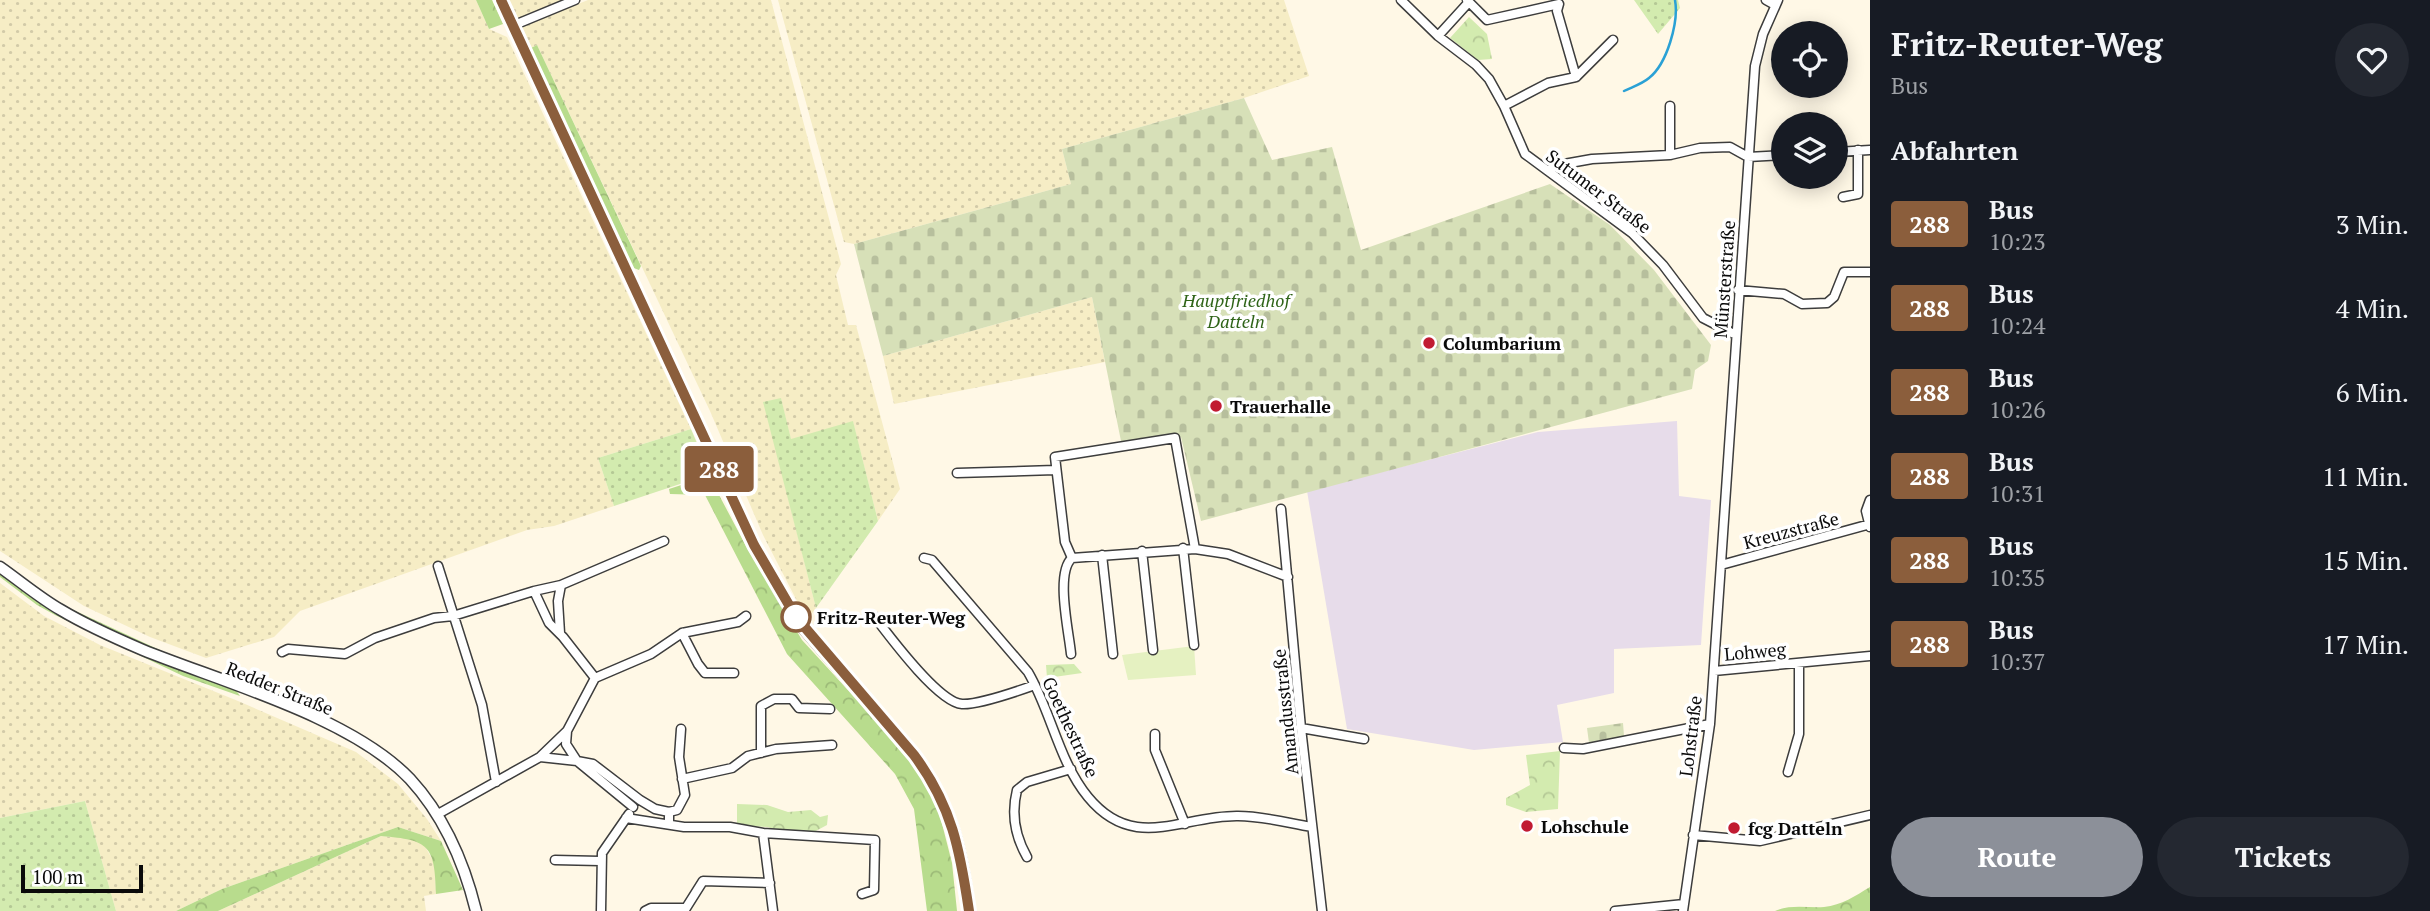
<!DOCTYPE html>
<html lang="de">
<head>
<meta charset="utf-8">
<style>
  body { margin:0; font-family:"PT Serif",serif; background:#242831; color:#f1f3f6; height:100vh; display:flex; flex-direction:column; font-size:26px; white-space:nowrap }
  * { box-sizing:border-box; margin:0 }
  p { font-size:23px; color:#9ea1a6 }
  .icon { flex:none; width:38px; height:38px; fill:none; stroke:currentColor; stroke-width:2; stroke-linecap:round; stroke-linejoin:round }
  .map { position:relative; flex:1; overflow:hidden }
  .details { display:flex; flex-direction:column; background:#171b24; width:560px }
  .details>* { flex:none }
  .badge { padding:0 14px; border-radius:5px; font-size:24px; line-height:46px }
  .controls { position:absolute; left:1771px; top:21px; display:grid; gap:14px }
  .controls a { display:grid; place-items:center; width:77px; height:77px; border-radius:50%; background:#171b24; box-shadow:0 4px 18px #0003; font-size:35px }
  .scale { position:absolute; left:21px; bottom:18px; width:122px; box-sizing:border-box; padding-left:7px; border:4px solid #0a0a0a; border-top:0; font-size:19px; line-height:24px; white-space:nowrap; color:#0a0a0a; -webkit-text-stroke:5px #fff; paint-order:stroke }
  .map>.badge { position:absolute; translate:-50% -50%; box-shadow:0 0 0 4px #fff }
  h2 { padding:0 21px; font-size:26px; line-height:63px }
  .round { display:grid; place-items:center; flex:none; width:74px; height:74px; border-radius:37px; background:#242831 }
  .head { display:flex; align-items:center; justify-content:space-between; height:119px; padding:0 21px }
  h1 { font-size:33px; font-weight:600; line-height:52px }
  .primary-button { display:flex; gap:14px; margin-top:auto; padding:14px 21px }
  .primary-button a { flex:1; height:80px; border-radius:42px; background:#8c9099; color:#fff; font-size:28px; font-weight:600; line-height:80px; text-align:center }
  .primary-button a+a { background:#242831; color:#f1f3f6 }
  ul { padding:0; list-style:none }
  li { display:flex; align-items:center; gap:21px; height:84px; padding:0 21px }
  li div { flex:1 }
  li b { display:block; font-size:26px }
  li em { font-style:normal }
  li .badge { min-width:77px; font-weight:700; text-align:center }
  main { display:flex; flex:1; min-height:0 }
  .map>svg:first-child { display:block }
  .industrial { fill:#e7dcea }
  .farmland { fill:url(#farmland-dots) }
  .grass { fill:url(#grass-dots) }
  .forest { fill:url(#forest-crowns) }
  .cemetery { fill:url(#cemetery-stones) }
  .park { fill:url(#park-crowns) }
  .pitch { fill:#e5f1c1 }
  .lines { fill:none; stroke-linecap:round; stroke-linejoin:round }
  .stream { stroke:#2aa1d5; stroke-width:2.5 }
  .minor-casing { stroke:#3d3d3d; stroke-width:11 }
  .tertiary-casing { stroke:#3d3d3d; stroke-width:13 }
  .secondary-casing { stroke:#2c2c2c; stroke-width:14 }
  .minor { stroke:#fff; stroke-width:8 }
  .tertiary { stroke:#fff; stroke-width:10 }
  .secondary { stroke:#ffeca1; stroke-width:10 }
  .line-casing { stroke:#fff; stroke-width:16 }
  .line { stroke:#8b5e3c; stroke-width:10 }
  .poi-dot { fill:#c11b32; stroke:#fff; stroke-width:2.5 }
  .stop-dot { fill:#fff; stroke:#8b5e3c; stroke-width:3.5 }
  .labels { text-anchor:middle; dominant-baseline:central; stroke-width:7; stroke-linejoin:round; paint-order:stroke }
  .street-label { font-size:18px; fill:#0a0a0a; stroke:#fff }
  .park-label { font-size:18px; font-style:italic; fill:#2f6418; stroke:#fff }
  .poi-label { font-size:18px; font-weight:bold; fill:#0a0a0a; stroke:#fff; text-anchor:start }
  .stop-label { font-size:18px; font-weight:bold; fill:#0a0a0a; stroke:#fff; text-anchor:start }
</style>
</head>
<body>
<main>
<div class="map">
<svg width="1870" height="911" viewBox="0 0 1870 911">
  <defs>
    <pattern id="farmland-dots" width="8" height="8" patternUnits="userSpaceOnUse" patternTransform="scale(1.75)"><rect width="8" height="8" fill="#f6edc5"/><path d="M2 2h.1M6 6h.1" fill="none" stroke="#d2caa8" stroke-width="1.8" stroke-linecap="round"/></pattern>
    <pattern id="grass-dots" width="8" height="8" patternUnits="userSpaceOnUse" patternTransform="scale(1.75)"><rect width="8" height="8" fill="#d3ebaf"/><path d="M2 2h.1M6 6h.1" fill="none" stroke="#b4c895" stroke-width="1.8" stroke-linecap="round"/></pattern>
    <pattern id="forest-crowns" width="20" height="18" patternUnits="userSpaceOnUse" patternTransform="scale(1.75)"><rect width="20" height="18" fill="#b8dc8d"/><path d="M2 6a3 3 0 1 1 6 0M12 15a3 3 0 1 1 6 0" fill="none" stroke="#9dbb78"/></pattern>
    <pattern id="cemetery-stones" width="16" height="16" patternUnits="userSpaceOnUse" patternTransform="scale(1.75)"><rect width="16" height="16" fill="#d7e0b8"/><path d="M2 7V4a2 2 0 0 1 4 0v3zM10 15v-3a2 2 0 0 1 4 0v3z" fill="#b7bf9d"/></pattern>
    <pattern id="park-crowns" width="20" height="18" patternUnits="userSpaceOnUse" patternTransform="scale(1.75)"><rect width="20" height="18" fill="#d3ebaf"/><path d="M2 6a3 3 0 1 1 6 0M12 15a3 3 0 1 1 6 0" fill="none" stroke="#b4c895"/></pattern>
  </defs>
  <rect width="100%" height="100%" fill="#fff8e6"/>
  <path class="industrial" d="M1677,421l2,75 32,4 -10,145 -87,4v44l-57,12 6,37 -89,8 -127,-21 -40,-238 231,-59z"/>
  <path class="farmland" d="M0,0h476l13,29 18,8 184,392 -93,29 16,48 -60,20 -27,4 -227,81 -26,26 -68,21 -56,-21 -66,-31 -84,-55z
    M507,0h60l-51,21z
    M588,0h183l70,264 -5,11 12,50h8l44,164 -22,32 -25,-99 -62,18 -10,-41 -17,3 52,206 -7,9 -12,-16 -34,-66 -53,-124 -173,-366 -6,3 -11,-21z
    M778,0h506l25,76 -65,22 -182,51 9,35 -217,60 -10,-2z
    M1092,297l13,65 -211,42 -11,-48z
    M0,583l44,33 56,29 138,56 118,51 42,32 29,35 14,22 -43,-14 -176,62 -46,22h-60l-31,-110 -85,17z
    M381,836l26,2 16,5 12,21 1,30 -12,2 2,15h-208z"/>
  <path class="grass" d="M1634,0h44l2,8 -22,26z
    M781,398l10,41 62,-18 25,100 -62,87 -53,-206z
    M691,429l19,45 -96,32 -16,-48z
    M85,801l31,110h-116v-93z"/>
  <path class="forest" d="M476,0h16l11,24 -14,5z
    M537,45l104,221 -2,4 -8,-3 -100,-219z
    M709,476l37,70 56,94 100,109 24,36 13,27 13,51 5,48h-30l-13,-102 -19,-35 -108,-120 -82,-159 -35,-1 -1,-5z
    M0,563l47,44h20l97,45 1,10 21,10 15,-3 26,8 13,19 -57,-20 -128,-61 -18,-10 -37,-28z
    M398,827l43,14 22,49 -27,4c-1,-49 -7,-54 -55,-58l-163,75h-42l46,-22z
    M1870,887v24h-95c16,-7 32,-3 49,-4 18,-2 31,-11 46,-20z"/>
  <path class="cemetery" d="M1244,98l28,62 60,-13 29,103 189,-66 60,41 44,45 57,75 -3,16 -13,9 -3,19 -491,132 -20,-84 -59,9 -30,-149 -209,59 -29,-112 217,-60 -9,-35z
    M1623,723l1,13 -35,7 -2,-15z"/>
  <path class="park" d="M1469,17l18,17 5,25 -14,1 -28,-22z
    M1074,664l8,9 -35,5 -1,-13z
    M1560,751l-2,58 -32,3 -20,-7v-7l24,-13 -4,-30z
    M737,804l30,1 21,7 23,-2 9,7 8,-2 -1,10 -15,8h-30l-14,-6 -24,-1 -7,-3z"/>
  <path class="pitch" d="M1194,646l2,29 -68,5 -6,-25z"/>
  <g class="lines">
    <path class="stream" d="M1624,91c8,-4 18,-7 25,-13 18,-14 30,-56 26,-78"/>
    <defs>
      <path id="minor" d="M1401,0l37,36 38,29 13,14 15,27 21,48 107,79 31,32 40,53 33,17
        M1467,0l20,20 72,-16 -2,7 19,66 -28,6 -44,23
        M1766,0l9,5
        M512,26l63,-26
        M1438,36l30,-33
        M1576,77l37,-37
        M1670,106v49
        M1836,152l34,-2
        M1549,170l15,-6 28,-5 78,-4 30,-7 30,-1 18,10 35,-2
        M1843,197l15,-3v-44
        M1738,290l46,4 18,10 25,-1 7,-6 10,-25h26
        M957,473l98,-3
        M1870,500l-4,11 4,16
        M1281,509l20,219 21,183
        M1183,548l11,97
        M1195,549l-20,-111 -120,19 10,85 7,16 123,-9 33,5 60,23
        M1142,551l11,99
        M1102,555l11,99
        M924,558l8,2 96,112c23,39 31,90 60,125 46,56 94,18 150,19 25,0 50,7 74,11
        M1721,565l149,-41
        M438,566l44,139 14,77
        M534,591l15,32 14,14 32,41
        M874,616c16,21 64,86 88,88 17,1 56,-13 73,-19
        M560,633l-2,-32 3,-16
        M682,633l16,31 7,9h29
        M282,652l6,-3 57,5 30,-16 59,-20 19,-2 81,-25 27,-6 103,-44
        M1071,654c-2,-22 -16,-81 1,-96
        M1714,671l156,-15
        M1301,728l63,11
        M567,731l-1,13 11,17 16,3 47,36 15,9 14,3v12
        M1155,734v16l30,74
        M1564,748l19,1 127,-25
        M761,753v-47l13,-7h18l7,9 31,1
        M540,757l27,-26 28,-53 56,-24 31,-21 56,-11 8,-6
        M1788,772l11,-38v-71
        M682,779l50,-11 16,-12 28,-7 56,-4
        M669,812l8,-2 8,-15 -6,-38 2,-28
        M438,814l102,-57 37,4 56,46
        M626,818l58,9h46l33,6 10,78
        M763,833l112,7 -1,50 -12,4
        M1693,835l67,6 110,-26
        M1027,857c-12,-21 -16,-43 -10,-67l10,-8 44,-13
        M555,860l45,1
        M601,911l1,-58 27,-39
        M645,911l6,-3h35l17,-27 67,2
        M1615,911l69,-7
        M1683,911l27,-187 45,-658 8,-32 15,-34"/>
      <path id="tertiary" d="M0,567c20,14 40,31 61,43 25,15 54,28 82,40 79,32 208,67 267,129 35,38 54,83 66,132"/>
      <path id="secondary" d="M501,0l253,545 36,63 14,20 110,127c38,51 47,95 55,156"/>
    </defs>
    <use href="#minor" class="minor-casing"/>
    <use href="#tertiary" class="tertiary-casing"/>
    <use href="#secondary" class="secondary-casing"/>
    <use href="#minor" class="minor"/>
    <use href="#tertiary" class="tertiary"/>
    <use href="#secondary" class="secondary"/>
  </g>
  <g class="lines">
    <defs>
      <path id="line" d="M501,0l253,545 42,72 118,138c38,51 46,95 55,156"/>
    </defs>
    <use href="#line" class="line-casing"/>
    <use href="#line" class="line"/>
  </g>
  <g class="poi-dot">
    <circle cx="1429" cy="343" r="7"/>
    <circle cx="1216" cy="406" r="7"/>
    <circle cx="1527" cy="826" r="7"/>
    <circle cx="1734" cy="828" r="7"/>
  </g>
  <circle class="stop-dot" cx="796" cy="617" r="14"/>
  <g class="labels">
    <g class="street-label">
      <text transform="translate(1599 191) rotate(37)">Sutumer Straße</text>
      <text transform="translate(1724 279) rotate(-86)">Münsterstraße</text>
      <text transform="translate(1791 530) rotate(-15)">Kreuzstraße</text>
      <text transform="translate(1755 651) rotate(-5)">Lohweg</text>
      <text transform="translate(280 688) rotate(22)">Redder Straße</text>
      <text transform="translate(1285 712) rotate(-96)">Amandusstraße</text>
      <text transform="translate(1071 727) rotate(65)">Goethestraße</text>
      <text transform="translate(1690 736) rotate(-83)">Lohstraße</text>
    </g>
    <g class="park-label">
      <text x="1236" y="300">Hauptfriedhof<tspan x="1236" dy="21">Datteln</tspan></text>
    </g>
    <g class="poi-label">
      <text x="1443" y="343">Columbarium</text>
      <text x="1230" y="406">Trauerhalle</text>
      <text x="1541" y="826">Lohschule</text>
      <text x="1748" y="828">fcg Datteln</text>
    </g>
    <g class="stop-label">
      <text x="817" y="617">Fritz-Reuter-Weg</text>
    </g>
  </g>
</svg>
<div class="controls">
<a><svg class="icon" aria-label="locate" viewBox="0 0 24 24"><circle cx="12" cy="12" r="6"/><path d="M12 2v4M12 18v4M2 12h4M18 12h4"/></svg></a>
<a><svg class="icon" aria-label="layers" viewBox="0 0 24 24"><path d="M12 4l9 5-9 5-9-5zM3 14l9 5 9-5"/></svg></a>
</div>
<div class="scale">100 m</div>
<b class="badge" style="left:719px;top:469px;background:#8b5e3c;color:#fff">288</b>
</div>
<section class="details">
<div class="head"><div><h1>Fritz-Reuter-Weg</h1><p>Bus</p></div><a class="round"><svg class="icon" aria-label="heart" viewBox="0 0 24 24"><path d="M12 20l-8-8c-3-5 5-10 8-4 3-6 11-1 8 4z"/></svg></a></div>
<h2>Abfahrten</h2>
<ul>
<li><span class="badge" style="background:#8b5e3c;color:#fff">288</span><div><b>Bus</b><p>10:23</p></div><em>3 Min.</em></li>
<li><span class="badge" style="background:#8b5e3c;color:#fff">288</span><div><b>Bus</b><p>10:24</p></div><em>4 Min.</em></li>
<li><span class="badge" style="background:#8b5e3c;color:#fff">288</span><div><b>Bus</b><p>10:26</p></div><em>6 Min.</em></li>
<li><span class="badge" style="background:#8b5e3c;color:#fff">288</span><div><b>Bus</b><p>10:31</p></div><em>11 Min.</em></li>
<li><span class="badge" style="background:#8b5e3c;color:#fff">288</span><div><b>Bus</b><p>10:35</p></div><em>15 Min.</em></li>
<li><span class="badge" style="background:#8b5e3c;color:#fff">288</span><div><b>Bus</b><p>10:37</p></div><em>17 Min.</em></li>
</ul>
<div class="primary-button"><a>Route</a><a>Tickets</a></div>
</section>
</main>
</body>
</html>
